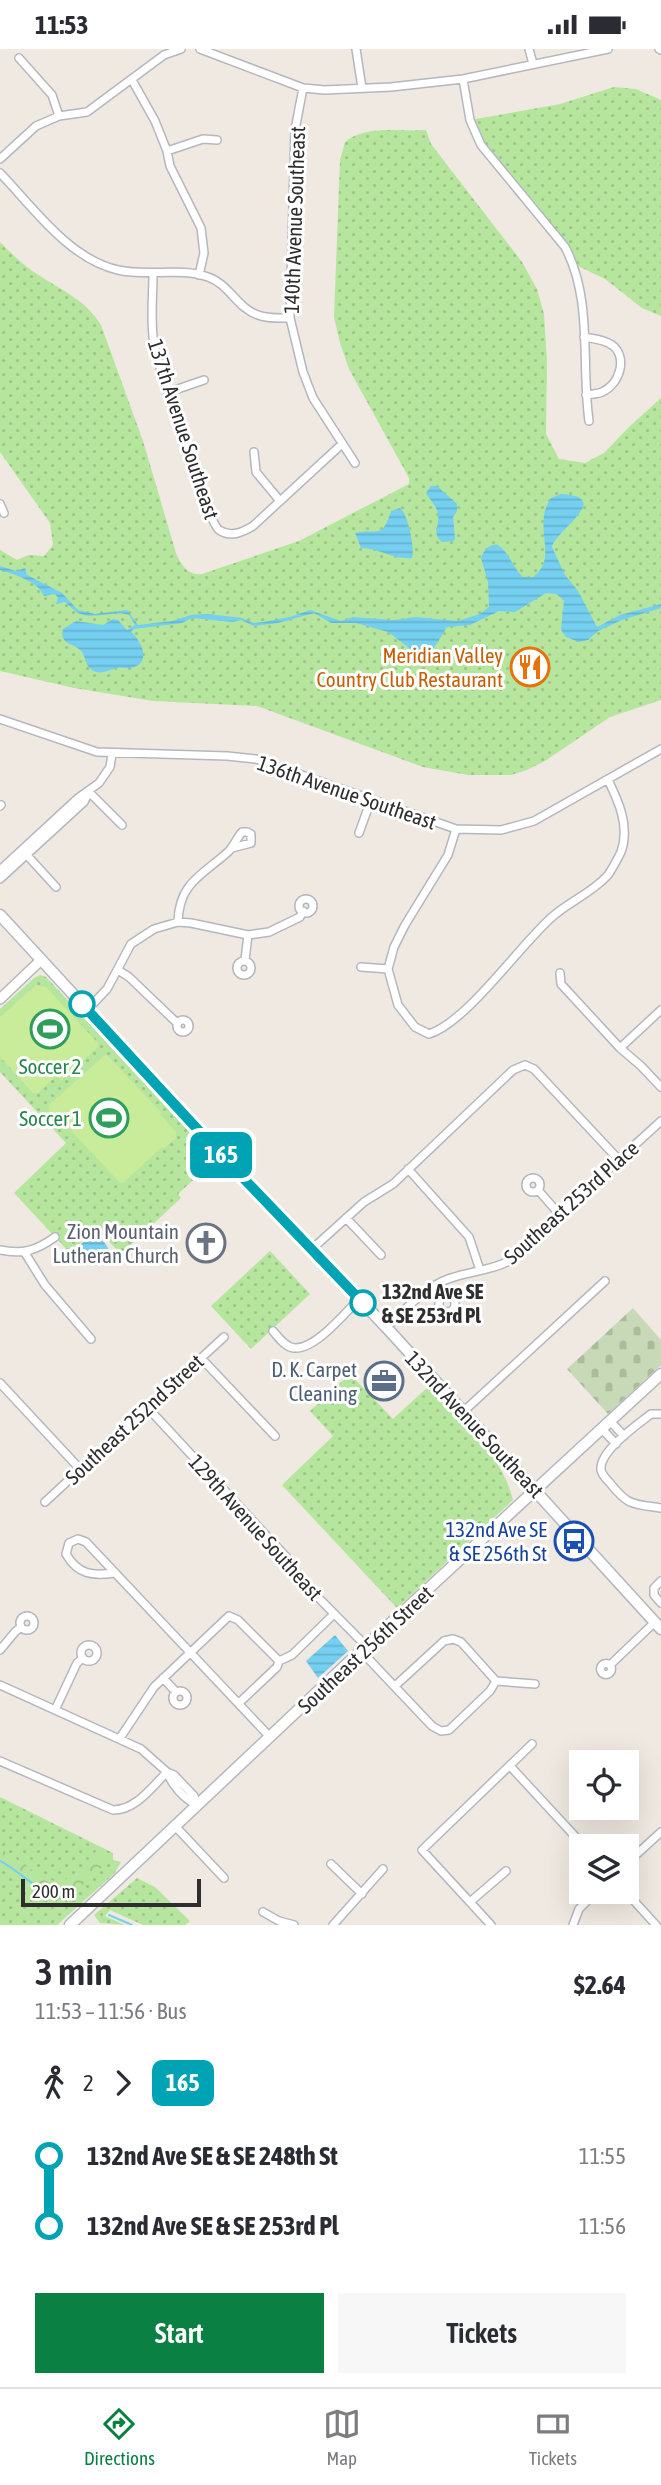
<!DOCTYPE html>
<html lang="en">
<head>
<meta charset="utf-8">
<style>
  body { margin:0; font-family:"Asap Condensed",sans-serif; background:#f7f7f7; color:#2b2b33; height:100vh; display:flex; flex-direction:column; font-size:26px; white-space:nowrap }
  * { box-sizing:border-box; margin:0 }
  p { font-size:23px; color:#7c7c81 }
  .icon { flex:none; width:38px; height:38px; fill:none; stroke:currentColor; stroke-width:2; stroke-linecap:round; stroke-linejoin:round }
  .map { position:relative; height:1876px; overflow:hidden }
  .sheet { display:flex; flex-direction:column; background:#fff; flex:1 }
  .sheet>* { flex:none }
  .badge { padding:0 14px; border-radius:10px; font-size:24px; line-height:46px }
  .tools { position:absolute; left:569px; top:1701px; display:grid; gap:14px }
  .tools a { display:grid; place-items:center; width:70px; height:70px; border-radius:0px; background:#fff; box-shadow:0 7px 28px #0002; font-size:35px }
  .scale { position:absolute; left:21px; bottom:18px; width:180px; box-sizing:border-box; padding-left:7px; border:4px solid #2e2e2e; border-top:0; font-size:19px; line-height:24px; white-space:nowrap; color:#2e2e2e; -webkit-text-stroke:5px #fff; paint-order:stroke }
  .map>.badge { position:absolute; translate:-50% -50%; box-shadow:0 0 0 4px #fff }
  .legs { display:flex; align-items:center; gap:10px; height:77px; padding:0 35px; font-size:23px }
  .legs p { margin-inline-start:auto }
  .headline { display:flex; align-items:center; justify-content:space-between; height:119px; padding:0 35px }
  h1 { font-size:38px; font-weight:600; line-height:52px }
  .cta { display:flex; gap:14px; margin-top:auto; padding:14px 35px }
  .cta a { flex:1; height:80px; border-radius:0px; background:#0b8043; color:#fff; font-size:28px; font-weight:600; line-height:80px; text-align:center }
  .cta a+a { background:#f7f7f7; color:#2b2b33 }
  ul { padding:0 35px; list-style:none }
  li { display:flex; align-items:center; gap:24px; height:70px; font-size:26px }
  li i { display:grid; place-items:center; width:10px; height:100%; margin:0 9px; background:currentColor }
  li i::after { content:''; width:18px; height:18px; margin:-9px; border:5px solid; border-radius:50%; background:#fff }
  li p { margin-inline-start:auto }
  li:first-child i { background:linear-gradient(#0000 50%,currentColor 0) }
  li:last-child i { background:linear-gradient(currentColor 50%,#0000 0) }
  .status { display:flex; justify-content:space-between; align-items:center; height:49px; padding:0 35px; background:#fff; direction:ltr }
  .status svg { height:19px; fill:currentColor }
  .menu { display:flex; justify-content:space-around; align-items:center; height:98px; border-top:2px solid #e1e1e2; background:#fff; font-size:19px; color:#7c7c81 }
  .menu a { display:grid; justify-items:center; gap:4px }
  .menu .current { color:#0b8043 }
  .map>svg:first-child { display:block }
  .green { fill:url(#green-dots) }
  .forest { fill:url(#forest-crowns) }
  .cemetery { fill:url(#cemetery-stones) }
  .pitch { fill:#c9ec9a }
  .water { fill:url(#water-rules) }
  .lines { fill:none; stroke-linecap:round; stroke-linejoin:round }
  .stream { stroke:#75cff0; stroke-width:2 }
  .minor-casing { stroke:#b4b7c1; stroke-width:10 }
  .tertiary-casing { stroke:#b4b7c1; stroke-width:12 }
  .secondary-casing { stroke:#b4b7c1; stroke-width:13 }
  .minor { stroke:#fff; stroke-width:7 }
  .tertiary { stroke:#fff; stroke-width:9 }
  .secondary { stroke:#fff; stroke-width:10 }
  .line-1-casing { stroke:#fff; stroke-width:16 }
  .line-1 { stroke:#00a3b4; stroke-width:10 }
  .stop-1-dot { fill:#fff; stroke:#00a3b4; stroke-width:3.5 }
  .labels { text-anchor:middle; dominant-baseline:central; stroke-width:6; stroke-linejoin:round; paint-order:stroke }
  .street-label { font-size:21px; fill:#2e2e2e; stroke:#fff }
  .food-label { font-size:21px; fill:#c56008; stroke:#fff; text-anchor:end }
  .leisure-label { font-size:21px; fill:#27864d; stroke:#fff }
  .worship-label { font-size:21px; fill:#5b616d; stroke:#fff; text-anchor:end }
  .stop-label { font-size:21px; font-weight:bold; fill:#2e2e2e; stroke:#fff; text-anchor:start }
  .service-label { font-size:21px; fill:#4e5e75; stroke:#fff; text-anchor:end }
  .transit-label { font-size:21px; fill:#164399; stroke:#fff; text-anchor:end }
</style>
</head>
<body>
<div class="status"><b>11:53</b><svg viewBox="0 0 49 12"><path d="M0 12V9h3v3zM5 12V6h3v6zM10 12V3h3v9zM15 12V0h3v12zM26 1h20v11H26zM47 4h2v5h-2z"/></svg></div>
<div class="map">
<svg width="661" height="1876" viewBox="0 0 661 1876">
  <defs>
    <pattern id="green-dots" width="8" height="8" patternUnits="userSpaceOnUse" patternTransform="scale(1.75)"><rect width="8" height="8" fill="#b6e59e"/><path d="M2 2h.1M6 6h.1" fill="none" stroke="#9dc588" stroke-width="1.8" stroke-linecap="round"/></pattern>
    <pattern id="forest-crowns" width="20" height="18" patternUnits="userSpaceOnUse" patternTransform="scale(1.75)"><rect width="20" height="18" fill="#b6e59e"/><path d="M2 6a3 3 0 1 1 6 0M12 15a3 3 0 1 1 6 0" fill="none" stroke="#9dc588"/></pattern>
    <pattern id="cemetery-stones" width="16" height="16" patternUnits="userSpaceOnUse" patternTransform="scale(1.75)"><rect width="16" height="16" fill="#c8d9b8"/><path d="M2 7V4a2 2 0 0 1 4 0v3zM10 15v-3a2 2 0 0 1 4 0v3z" fill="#acbb9e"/></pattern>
    <pattern id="water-rules" width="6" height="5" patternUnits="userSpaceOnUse" patternTransform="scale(1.75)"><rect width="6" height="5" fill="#75cff0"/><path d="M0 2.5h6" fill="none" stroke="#66b2ce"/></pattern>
  </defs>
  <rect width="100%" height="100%" fill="#efe9e1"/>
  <path class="green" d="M614,38l22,2 25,11v216l-19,-8 -37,-29 -31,-15 -84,-106 -20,-38 90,-16z
    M426,81l5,14 91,118 15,27 7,25 3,47 -1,73 13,25 26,4 19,-10 26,-27 31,-28v302l-51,17 -65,44 -18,9 -16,5h-43l-45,-8 -166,-61 -104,-5 -79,-13 -74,-17v-121l17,10 11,-5 16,1 9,-11 -3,-22 -50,-71v-210c12,12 23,23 37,32 24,16 49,26 64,51l42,116 33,112c5,12 12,23 26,21l97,-33 110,-57v-6l-60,-109 -9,-26 -6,-26 6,-157 5,-18c22,-18 54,-10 81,-12z
    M40,926l6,2 167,179v6l-35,32 3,4 -60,56 -25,-26 -26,25 -56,-60 52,-50 -66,-71v-63l34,-31z
    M270,1202l40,43 -59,55 -40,-43z
    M350,1325l43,45 36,-33c31,34 73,68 84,114l-116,108 -115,-123 51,-49 -23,-25z
    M0,1748l113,56v7l8,2 -7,12 -57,51h-57z
    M137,1829l18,9 35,34 -5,4h-42l-33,-15 -5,6 20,9 -25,-2 -6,-8z"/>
  <path class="forest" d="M0,1799l32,22 24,12 7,-1 20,-13 14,-18h6l5,7 1,6 -19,12 -22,30 -5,1 -63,-38z"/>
  <path class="cemetery" d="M633,1259l28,32v25l-53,49 -41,-45z"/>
  <path class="pitch" d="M36,936l10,2 52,56v4l-36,33 -5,-5 -19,18h-5l-33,-36v-40z
    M106,1005l55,58 -1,2 16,18v6l-12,10 -2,-1 -39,36h-3l-57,-61 -3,1 -11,-12v-6z"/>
  <path class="water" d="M431,437h6l20,18v7l-4,6 2,22 -2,2 -11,1c-11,-9 -2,-16 -4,-28 -1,-8 -8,-14 -12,-21z
    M561,445c54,3 -6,36 -9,53l13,28 13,16 19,36 23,-12 41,-11v4l-39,12 -24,11 -10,9 -9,2 -13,-5 -5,-7 3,-30 -8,-6 -10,-1 -31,19 -16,-1 -29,14 -23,2 -15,24 -15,3 -29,-22 -32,-9h-25l-17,-10 -36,10 -24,3 -13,-6 -8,2 -41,-4 -10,5 -48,6 -3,3c9,7 21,29 3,35 -5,2 -11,0 -16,1 -8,1 -18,8 -26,2 -7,-4 -6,-14 -11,-19 -8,-9 -22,-6 -18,-22l13,-8 27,4 10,-6 5,1 9,10 8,-5 -6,-10c-16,-6 -34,6 -51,-2 -5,-3 -9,-8 -13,-11l-9,2 2,-6 -3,-4 -11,2c-5,-14 -30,-22 -44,-26v-4l16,5 9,-3 2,7 35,18 16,17 17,4 32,-4 11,15 34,-4 19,-6 17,-1 34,4 11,5 10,-1 27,-5 20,-7 31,11 12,-4 41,3 22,-3 42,4 22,-7 9,-7 -1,-25 -7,-24c2,-7 9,-15 17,-13 12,8 14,22 25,32h10c27,-20 -2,-50 18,-79z
    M400,459c8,6 15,40 12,50 -19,2 -33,-10 -51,-10l-6,-15c23,-5 27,7 36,-22z
    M93,1186l11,7 4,6 -2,10 -9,8 -12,-4 -9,-11 1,-4z
    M335,1586l13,16 -30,27 -12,-17z"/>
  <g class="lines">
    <path class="stream" d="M0,1812c22,11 46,40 72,38
      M109,1866l23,10"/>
    <defs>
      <path id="minor" d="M200,0l103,39 22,2 66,-3 72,-8 145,-30
        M356,0l6,39
        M529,0l4,15
        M659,0l2,1
        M19,9l33,37 7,21
        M463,30l7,41 11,25 84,102c28,53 16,116 24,174
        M132,31l23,41 12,30 3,15 31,62 3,25 -5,22
        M303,39l-8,42 -5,188 13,54 10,26 42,65
        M167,102l36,-12 14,1
        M0,110l36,-33 23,-10 28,-4 77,-57 17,-6
        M0,124c33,34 69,86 118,97 29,7 62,-3 90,7 21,7 29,31 50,38 10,4 22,3 32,3
        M153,225c0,23 -3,47 1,70 4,22 53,177 65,186 12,8 24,2 34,-4l89,-82
        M584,288c10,2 19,2 28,8 16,12 8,39 -10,47 -4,2 -11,2 -16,3
        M169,343l35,-12
        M254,403l2,20 24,29
        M0,455l4,9
        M0,670l97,33 130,4 29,3 200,70 45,1 33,-9 127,-72
        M89,743l33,33
        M0,757l1,-1
        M456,780l-8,26 -43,70 -11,22 -6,22 10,36 17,22 14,7c38,-12 90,-88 123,-117 18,-16 40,-24 56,-42 5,-7 9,-15 13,-23 9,-25 -2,-50 -13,-72
        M359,784l12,-33
        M25,804l31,34
        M0,821l78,-72 21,-15 11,-16 2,-13
        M0,830l84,-77 5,-10
        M299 857a7 7 0 1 1 14 0a7 7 0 1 1-14 0Z
        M178,873c1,-40 25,-47 51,-71 5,-6 8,-13 13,-19h5l4,2v9l-19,5
        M245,911l3,-25
        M237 919a7 7 0 1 1 14 0a7 7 0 1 1-14 0Z
        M361,918l27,2
        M118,921l11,7 48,46
        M560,924l1,11 59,64 21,18 20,21
        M87,961l20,-21 24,-45 23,-15 24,-7 13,1 57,12 21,-3 31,-15 3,-6
        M177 977a6 6 0 1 1 12 0a6 6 0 1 1-12 0Z
        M620,999l41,-38
        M408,1120l61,68 11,33
        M526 1136a7 7 0 1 1 14 0a7 7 0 1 1-14 0Z
        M538,1141l22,25
        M346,1169l35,37
        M312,1200l52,-47 29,-18 120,-114 12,-5 9,4 85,91
        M0,1201c23,5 37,0 55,-13
        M25,1204l20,32 46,54
        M439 1255a8 8 0 1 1 16 0a8 8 0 1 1-16 0Z
        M386,1278c19,-17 38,-39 62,-48 19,-7 40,-8 59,-17l154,-141
        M273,1282c5,6 12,16 21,17 21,2 51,-35 65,-49
        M201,1309l74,78
        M0,1334l80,86
        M147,1358l142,153 12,20 65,66
        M464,1362l141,-130
        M661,1365h-10c-14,11 -52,37 -50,56 1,5 5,9 9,13 18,23 23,21 51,25
        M610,1372l14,15
        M602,1380l14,15
        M45,1453l179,-165
        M114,1524c-21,3 -36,2 -48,-19l3,-11 9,-4 8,3 184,195
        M661,1532l-7,7v7l7,8
        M20 1574a7 7 0 1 1 14 0a7 7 0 1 1-14 0Z
        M81 1604a8 8 0 1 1 16 0a8 8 0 1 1-16 0Z
        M0,1601l15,-18 6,-5
        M361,1602l71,75 9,5 8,-1 41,-39 6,-10
        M600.5 1620a5.5 5.5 0 1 1 11 0a5.5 5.5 0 1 1-11 0Z
        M610,1616l45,-43
        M163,1629l13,14
        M0,1636l141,64 26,23 7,3 20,21 3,9
        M395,1637l49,-45 9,-2 8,3 35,39 39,3
        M173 1649a7 7 0 1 1 14 0a7 7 0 1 1-14 0Z
        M240,1653l37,-35 2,-6 13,-6 42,-41
        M55,1661l22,-47 6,-5
        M120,1689l34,-51 75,-71 9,4 41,41
        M0,1712l113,49c23,0 39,-23 54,-38
        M510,1717l74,80
        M167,1723c5,13 17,27 30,33
        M175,1777l49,52
        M331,1815l31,30
        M626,1815l35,-32
        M626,1843l30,33
        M470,1853l36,-31
        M263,1863l16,9 15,4
        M333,1876l50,-56
        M491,1876l-69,-75 110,-106
        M573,1876l6,-16 17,-17"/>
      <path id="tertiary" d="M0,950l41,-39"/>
      <path id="secondary" d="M0,866l224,243 162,169 275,302
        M70,1876l296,-279 295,-272"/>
    </defs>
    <use href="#minor" class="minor-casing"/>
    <use href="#tertiary" class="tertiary-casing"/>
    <use href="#secondary" class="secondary-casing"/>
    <use href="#minor" class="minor"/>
    <use href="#tertiary" class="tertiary"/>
    <use href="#secondary" class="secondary"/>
  </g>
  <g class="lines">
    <defs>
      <path id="line-1" d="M82,955l142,154 139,145"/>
    </defs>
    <use href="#line-1" class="line-1-casing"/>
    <use href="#line-1" class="line-1"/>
  </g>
  <defs>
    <symbol id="restaurant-ring" viewBox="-11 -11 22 22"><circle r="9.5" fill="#fff" stroke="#e8710a" stroke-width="1.5"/><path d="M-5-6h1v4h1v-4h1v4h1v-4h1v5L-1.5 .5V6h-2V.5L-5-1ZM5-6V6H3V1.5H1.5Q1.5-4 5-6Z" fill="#e8710a"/></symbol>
    <symbol id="stadium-ring" viewBox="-11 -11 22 22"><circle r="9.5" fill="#fff" stroke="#2e9e5b" stroke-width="1.5"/><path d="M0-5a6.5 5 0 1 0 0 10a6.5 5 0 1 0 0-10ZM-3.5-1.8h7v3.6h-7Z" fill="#2e9e5b"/></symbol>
    <symbol id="church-ring" viewBox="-11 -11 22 22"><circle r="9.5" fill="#fff" stroke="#6b7280" stroke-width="1.5"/><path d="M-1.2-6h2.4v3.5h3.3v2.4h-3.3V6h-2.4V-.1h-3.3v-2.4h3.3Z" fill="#6b7280"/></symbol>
    <symbol id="office-ring" viewBox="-11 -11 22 22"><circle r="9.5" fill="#fff" stroke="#5c6f8a" stroke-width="1.5"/><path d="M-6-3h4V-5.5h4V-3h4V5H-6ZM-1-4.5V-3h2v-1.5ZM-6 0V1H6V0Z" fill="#5c6f8a"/></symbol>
    <symbol id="bus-ring" viewBox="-11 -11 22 22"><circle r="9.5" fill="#fff" stroke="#1a4fb4" stroke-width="1.5"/><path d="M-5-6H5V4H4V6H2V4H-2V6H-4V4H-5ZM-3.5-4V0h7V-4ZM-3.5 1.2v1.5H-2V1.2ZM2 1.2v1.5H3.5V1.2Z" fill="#1a4fb4"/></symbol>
  </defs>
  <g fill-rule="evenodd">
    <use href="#restaurant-ring" x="508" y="596" width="44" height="44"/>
    <use href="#stadium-ring" x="28" y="958" width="44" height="44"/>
    <use href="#stadium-ring" x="87" y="1047" width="44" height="44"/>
    <use href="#church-ring" x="184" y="1172" width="44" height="44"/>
    <use href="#office-ring" x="362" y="1310" width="44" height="44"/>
    <use href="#bus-ring" x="552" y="1470" width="44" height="44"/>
  </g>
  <g class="stop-1-dot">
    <circle cx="82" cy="955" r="12"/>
    <circle cx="363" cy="1254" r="12"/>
  </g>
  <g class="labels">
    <g class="street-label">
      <text transform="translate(294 171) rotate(-88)">140th Avenue Southeast</text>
      <text transform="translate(184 380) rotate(72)">137th Avenue Southeast</text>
      <text transform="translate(347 743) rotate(19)">136th Avenue Southeast</text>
      <text transform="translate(571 1153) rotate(-42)">Southeast 253rd Place</text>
      <text transform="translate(134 1370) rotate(-43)">Southeast 252nd Street</text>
      <text transform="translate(475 1375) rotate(47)">132nd Avenue Southeast</text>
      <text transform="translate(256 1478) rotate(48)">129th Avenue Southeast</text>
      <text transform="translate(365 1600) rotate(-43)">Southeast 256th Street</text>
    </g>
    <g class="food-label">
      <text x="503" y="606">Meridian Valley<tspan x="503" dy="24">Country Club Restaurant</tspan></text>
    </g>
    <g class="leisure-label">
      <text x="50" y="1017">Soccer 2</text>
      <text x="82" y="1069" text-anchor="end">Soccer 1</text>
    </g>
    <g class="worship-label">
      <text x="179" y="1182">Zion Mountain<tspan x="179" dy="24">Lutheran Church</tspan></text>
    </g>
    <g class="stop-label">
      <text x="382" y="1242">132nd Ave SE<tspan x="382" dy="24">&amp; SE 253rd Pl</tspan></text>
    </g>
    <g class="service-label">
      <text x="357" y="1320">D. K. Carpet<tspan x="357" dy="24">Cleaning</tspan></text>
    </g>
    <g class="transit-label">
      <text x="547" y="1480">132nd Ave SE<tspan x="547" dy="24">&amp; SE 256th St</tspan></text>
    </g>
  </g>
</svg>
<div class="tools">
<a><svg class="icon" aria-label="locate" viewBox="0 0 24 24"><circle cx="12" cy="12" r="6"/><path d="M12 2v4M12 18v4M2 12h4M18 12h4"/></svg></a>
<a><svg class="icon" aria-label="layers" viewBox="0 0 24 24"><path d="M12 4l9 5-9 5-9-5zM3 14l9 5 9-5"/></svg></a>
</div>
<div class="scale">200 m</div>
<b class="badge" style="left:221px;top:1106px;background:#00a3b4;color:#fff">165</b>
</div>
<section class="sheet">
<div class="headline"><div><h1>3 min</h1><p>11:53 – 11:56 · Bus</p></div><b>$2.64</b></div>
<div class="legs"><svg class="icon" aria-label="walk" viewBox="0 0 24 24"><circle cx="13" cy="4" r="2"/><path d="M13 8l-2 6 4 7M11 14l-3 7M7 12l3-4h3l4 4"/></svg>2<svg class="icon" aria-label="forward" viewBox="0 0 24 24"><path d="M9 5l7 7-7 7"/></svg><b class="badge" style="background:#00a3b4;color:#fff">165</b></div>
<ul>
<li><i style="color:#00a3b4"></i><b>132nd Ave SE &amp; SE 248th St</b><p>11:55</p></li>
<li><i style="color:#00a3b4"></i><b>132nd Ave SE &amp; SE 253rd Pl</b><p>11:56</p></li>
</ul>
<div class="cta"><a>Start</a><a>Tickets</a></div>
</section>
<nav class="menu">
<a class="current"><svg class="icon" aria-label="directions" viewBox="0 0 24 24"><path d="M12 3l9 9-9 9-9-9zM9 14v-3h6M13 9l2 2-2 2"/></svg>Directions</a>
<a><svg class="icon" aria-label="map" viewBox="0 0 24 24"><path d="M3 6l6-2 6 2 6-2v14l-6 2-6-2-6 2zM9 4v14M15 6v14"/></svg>Map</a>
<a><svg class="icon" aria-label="tickets" viewBox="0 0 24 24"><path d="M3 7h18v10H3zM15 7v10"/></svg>Tickets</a>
</nav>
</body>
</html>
